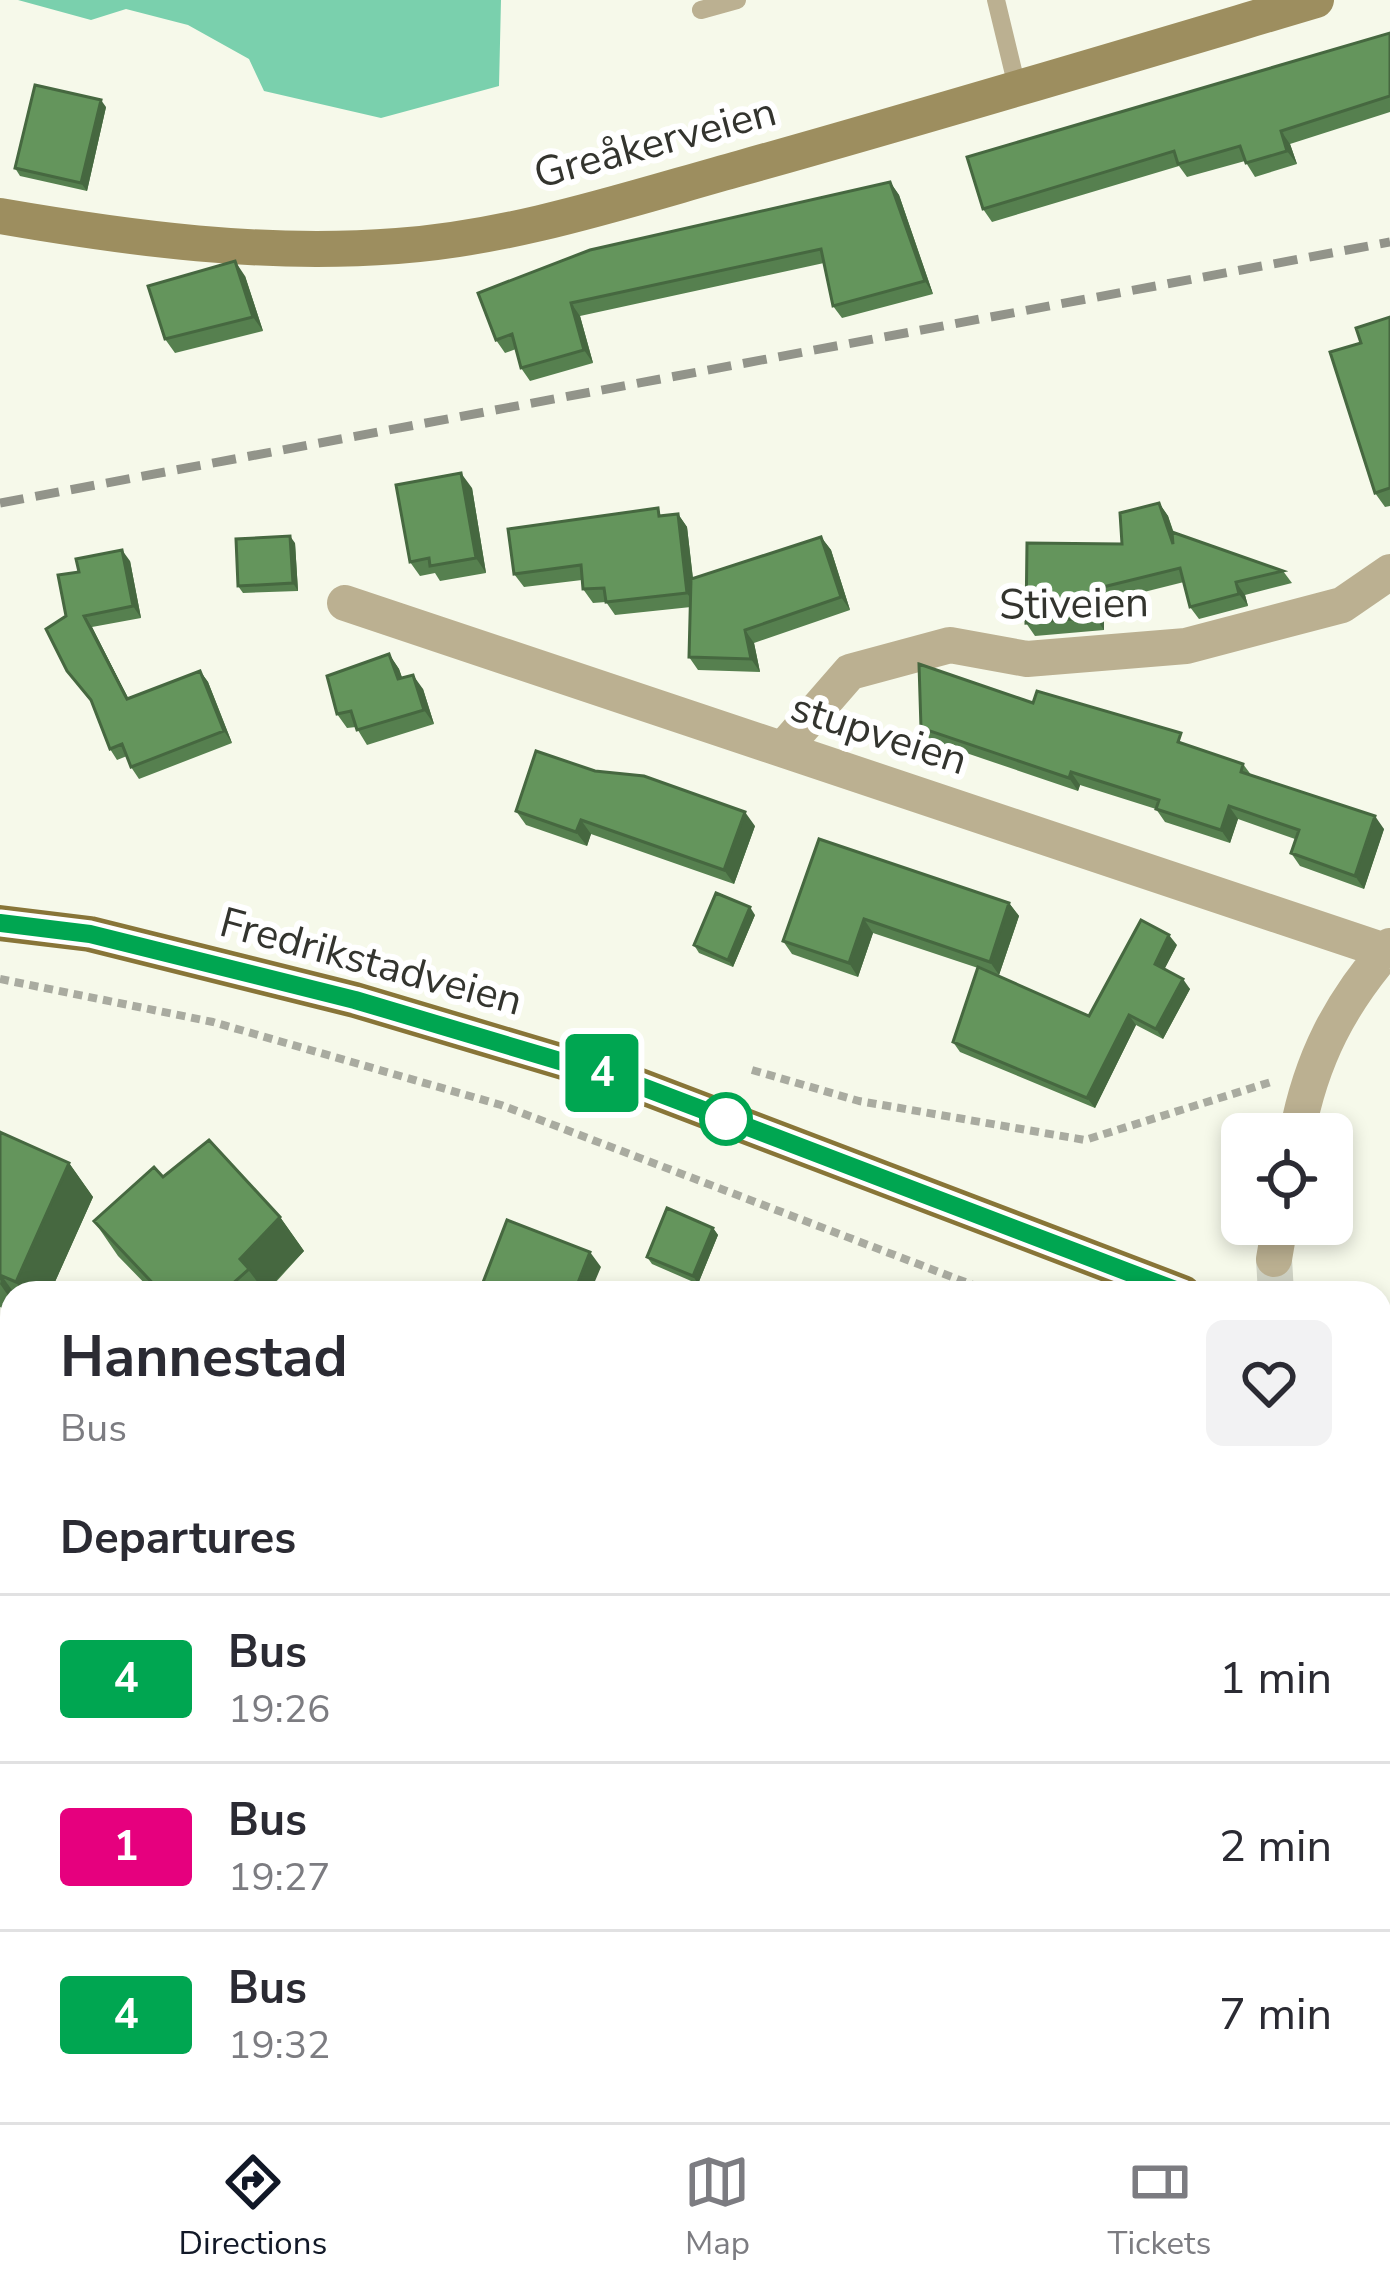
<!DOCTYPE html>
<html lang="en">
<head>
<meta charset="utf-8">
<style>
  body { margin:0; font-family:"Nunito Sans",sans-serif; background:#f2f2f3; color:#2b2b33; height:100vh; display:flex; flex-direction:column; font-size:45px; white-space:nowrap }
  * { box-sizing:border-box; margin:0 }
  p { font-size:39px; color:#7c7c81 }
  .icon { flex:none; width:66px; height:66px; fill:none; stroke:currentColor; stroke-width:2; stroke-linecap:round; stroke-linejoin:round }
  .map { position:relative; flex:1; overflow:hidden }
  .side { position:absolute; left:0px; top:1281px; width:1392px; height:843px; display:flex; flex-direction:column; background:#fff; border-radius:36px 36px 0 0; box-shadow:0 6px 18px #0003 }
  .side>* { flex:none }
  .badge { padding:0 24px; border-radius:9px; font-size:42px; line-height:78px }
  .controls { position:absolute; left:1221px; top:1113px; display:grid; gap:24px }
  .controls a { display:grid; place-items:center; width:132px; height:132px; border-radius:18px; background:#fff; box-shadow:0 6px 18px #0003; font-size:60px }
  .map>.badge { position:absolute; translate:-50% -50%; box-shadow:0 0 0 6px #fff }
  h2 { padding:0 60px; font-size:45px; line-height:108px }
  .round { display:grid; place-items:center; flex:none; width:126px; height:126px; border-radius:18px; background:#f2f2f3 }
  .headline { display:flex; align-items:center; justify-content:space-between; height:204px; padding:0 60px }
  h1 { font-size:57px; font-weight:700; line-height:90px }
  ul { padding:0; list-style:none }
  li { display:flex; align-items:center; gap:36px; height:168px; padding:0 60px; border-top:3px solid #e1e1e2 }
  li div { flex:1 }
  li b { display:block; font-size:45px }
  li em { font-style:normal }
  li .badge { min-width:132px; font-weight:700; text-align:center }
  .dock { display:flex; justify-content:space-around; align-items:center; height:168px; border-top:3px solid #e1e1e2; background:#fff; font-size:33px; color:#7c7c81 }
  .dock a { display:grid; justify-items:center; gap:6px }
  .dock .active { color:#111827 }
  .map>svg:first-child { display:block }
  .water { fill:#7ad0ad }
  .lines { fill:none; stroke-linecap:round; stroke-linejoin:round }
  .street-tunnel { stroke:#cfd2c4; stroke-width:36; stroke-dasharray:36 18; stroke-linecap:butt }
  .path { stroke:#a9aba0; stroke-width:8; stroke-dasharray:9 6; stroke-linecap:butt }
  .lane { stroke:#bbb091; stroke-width:18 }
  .street { stroke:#bbb091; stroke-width:36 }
  .secondary { stroke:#9d8e5f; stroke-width:36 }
  .primary { stroke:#887538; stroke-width:36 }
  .rail { stroke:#92948a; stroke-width:9; stroke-dasharray:24 12; stroke-linecap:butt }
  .wall { fill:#56804f }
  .shaded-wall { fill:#466840 }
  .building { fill:#64955c; stroke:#466840; stroke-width:3 }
  .line-casing { stroke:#fff; stroke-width:27 }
  .line { stroke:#00a651; stroke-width:18 }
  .stop-dot { fill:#fff; stroke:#00a651; stroke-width:6 }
  .labels { text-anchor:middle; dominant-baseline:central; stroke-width:12; stroke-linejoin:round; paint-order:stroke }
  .street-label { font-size:42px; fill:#33342e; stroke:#fff }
</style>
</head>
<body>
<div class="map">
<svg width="1390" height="2122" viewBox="0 0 1390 2122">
  <rect width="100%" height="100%" fill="#f6f9ea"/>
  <path class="water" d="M18,0h483l-2,86 -118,32 -117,-27 -15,-32 -61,-34 -62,-16 -35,11z"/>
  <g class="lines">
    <path class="street-tunnel" d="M1274,1259l2,34"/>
    <path class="path" d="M0,979l213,43 288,83 493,188
      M752,1070l107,31 226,39 186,-58
      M1380,1413l10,3"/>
    <path class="lane" d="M996,0l22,91
      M701,10l36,-10
      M0,1347l12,5
      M0,1417l12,-11"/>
    <path class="street" d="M345,603l1040,348
      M783,749l67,-77 100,-27 77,14 159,-13 156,-41 48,-33
      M1297,1134c14,-75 43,-131 93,-188
      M1274,1259l6,-35
      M1380,1489l10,3
      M1380,1752l10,2
      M0,2088l12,-7"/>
    <path class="secondary" d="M0,216c133,23 262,40 397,30 116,-8 232,-47 344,-78 193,-54 383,-111 575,-168"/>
    <path class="primary" d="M0,923l90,11 265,66 272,81 556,212
      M1380,1359l10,3"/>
    <path class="rail" d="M0,503l1390,-261"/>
  </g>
  <path class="wall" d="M1390,33v79l-100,32 7,20 -42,13 -10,-16 -58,16 -8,-11 -187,56 -9,-13z
    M106,107l-19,84 -67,-15 -5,-8z
    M890,182l9,13 34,99 -91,24 -9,-12 -9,-43 -244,53 13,47 -63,18 -9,-13 -5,-19 -11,4 -9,-13 -18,-47z
    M245,276l18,55 -88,22 -10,-14z
    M1390,317v189l-5,1 -10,-14 -14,-150z
    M472,488l14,85 -46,8 -5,-8 -15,3 -10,-14z
    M1159,503l9,13 6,17 109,38 9,12 -47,12 3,11 -49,13 -9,-12 -6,-25 -80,20v28l-69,6 -9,-13 96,-79z
    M678,514l9,13 6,51 128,-41 10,13 19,60 -96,33 6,29 -62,-2 -9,-13 2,-50 -76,8 -9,-13 -13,1 -10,-14 -1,-9 -58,7 -10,-13 149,-59z
    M295,543l3,48 -55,2 -5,-7z
    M130,561l11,57 -49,9 36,71 72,-27 8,11 24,61 -93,36 -8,-12 -4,-11 -10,4 -7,-11 -18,-46 -25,-32 -1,-55z
    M389,654l10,15 3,9 21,11 11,35 -67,21 -11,-18 -9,1 -10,-14z
    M1033,703l157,43 53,18 9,12 132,53 -20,60 -64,-23 -9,-13 4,-14 -57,-20 -8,24 -65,-21 -9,-13 -76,-24 -2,6 -147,-50 -10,-13z
    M516,811l239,15 -21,58 -143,-50 -4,12 -61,-21z
    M819,839l190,64 10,13 -20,59 -11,-3 101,44 88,-71 -13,24 26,20 -27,50 -27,-14 -41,83 -135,-56 -7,-10 25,-74 -105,-35 -15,44 -66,-23 -9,-13z
    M755,915l-22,52 -34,-14 -5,-8z
    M0,1132l69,31 24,34 -43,96h-38v19l-12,-5z
    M163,1177l117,40 24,34 -38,42h-112l-36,-37 -24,-35z
    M713,1228l5,7 -20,49 -46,-20 -5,-7z
    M12,1436v177l-12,-6v-159l3,1z
    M88,2112h64l-17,10h-42z"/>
  <path class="shaded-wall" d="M101,100l5,7 -19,84 -6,-8z
    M1281,131l9,13 7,20 -10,-13z
    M890,182l9,13 34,99 -8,-13z
    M235,261l10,15 18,55 -10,-14z
    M571,303l9,13 13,47 -9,-13z
    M461,473l11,15 14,85 -10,-15z
    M1159,503l9,13 13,41 -8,-13z
    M678,514l9,13 9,80 -9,-14z
    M290,536l5,7 3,48 -5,-8z
    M821,537l10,13 19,60 -9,-13z
    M122,550l8,11 11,57 -8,-12z
    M1236,582l9,13 3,11 -9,-12z
    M1095,589l9,13v28l-9,-13z
    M84,616l8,11 42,83 -7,-11z
    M745,630l9,13 6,29 -9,-13z
    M389,654l10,15 9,25 -10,-15z
    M200,671l8,11 24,61 -8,-12z
    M413,675l10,14 11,35 -10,-14z
    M1071,772l9,13 -2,6 -9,-13z
    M1229,806l9,13 -8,24 -9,-13z
    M745,812l10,14 -21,58 -10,-14z
    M1375,816l9,13 -20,60 -9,-13z
    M581,820l10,14 -4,12 -11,-14z
    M1009,903l10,13 -20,59 -9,-13z
    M750,907l5,8 -22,52 -5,-7z
    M864,919l9,14 -15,44 -9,-14z
    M1169,935l8,10 -15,29 -7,-10z
    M1183,979l7,10 -27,50 -7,-10z
    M1129,1015l7,10 -41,83 -8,-10z
    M69,1163l24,34 -43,96h-27l-7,-11z
    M280,1217l24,34 -39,41 -25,-33z
    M713,1228l5,7 -20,49 -5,-8z
    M590,1252l11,15 -11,26h-16z
    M2,1276l12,17 -2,8 -12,-17z
    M0,1569l12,17v21l-12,-17z"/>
  <path class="building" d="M1390,33v63l-109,35 6,20 -41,12 -6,-17 -62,18 -4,-13 -191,58 -16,-52z
    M35,85l66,15 -20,83 -66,-15z
    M890,182l35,99 -92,25 -12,-57 -250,54 13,47 -63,18 -9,-34 -16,6 -18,-47 112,-43z
    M235,261l18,56 -88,22 -17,-53z
    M1390,317v171l-15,5 -45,-141 31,-9 -5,-15z
    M461,473l15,85 -46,8 -1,-8 -19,4 -14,-77z
    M1159,503l14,41 -1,-12 111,39 -47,11 3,12 -49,13 -10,-39 -85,21v28l-69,6 1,-80 95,1 -2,-31z
    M658,508l1,8 19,-2 9,79 -81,9 -2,-14 -21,1 -2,-24 -67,9 -6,-45z
    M290,536l3,47 -55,3 -2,-47z
    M821,537l20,60 -96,33 6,29 -62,-2 2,-78z
    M122,550l11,56 -49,10 43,83 73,-28 24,60 -93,36 -9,-23 -12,5 -19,-49 -24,-29 -21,-42 20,-13 -8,-41 21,-3 -3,-13z
    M389,654l9,25 15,-4 11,35 -67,20 -6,-19 -14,3 -10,-38z
    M919,664l114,39 4,-12 144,42 -3,9 65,22 -2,8 134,44 -20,60 -64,-23 8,-23 -70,-24 -8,24 -65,-21 3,-9 -88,-28 -2,6 -148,-50z
    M536,751l59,20 49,5 101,36 -21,58 -143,-50 -5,12 -60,-21z
    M819,839l190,64 -19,59 -126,-43 -15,44 -66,-22z
    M716,893l34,14 -22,53 -34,-15z
    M1141,920l28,15 -14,29 28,15 -27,50 -27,-14 -42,83 -134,-56 25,-75 111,49z
    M0,1132l69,31 -53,119 -14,-6 -2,4z
    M209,1140l71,77 -40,42 9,10 -27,24h-10l-4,-4 -5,4h-41l-68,-72 60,-54 9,10z
    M667,1208l46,20 -20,48 -46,-19z
    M507,1220l83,32 -16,41h-72l-20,-8z
    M10,1435l2,1v136l-12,-4v-120l3,1z
    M12,1850v63h-1l-11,-12v-39z
    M1380,2066l10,4v52h-36l5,-10h21z
    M88,2112h29l-18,10h-6z"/>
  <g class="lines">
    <defs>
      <path id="line" d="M0,923l90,11 265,66 272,81 556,212"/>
    </defs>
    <use href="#line" class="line-casing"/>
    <use href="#line" class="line"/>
  </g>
  <circle class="stop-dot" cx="726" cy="1119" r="24"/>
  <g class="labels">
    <g class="street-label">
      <text transform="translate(655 143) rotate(-15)">Greåkerveien</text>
      <text transform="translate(1074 604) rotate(-1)">Stiveien</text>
      <text transform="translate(879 734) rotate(18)">stupveien</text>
      <text transform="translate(371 962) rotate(15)">Fredrikstadveien</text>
    </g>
  </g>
</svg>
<div class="controls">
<a><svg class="icon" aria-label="locate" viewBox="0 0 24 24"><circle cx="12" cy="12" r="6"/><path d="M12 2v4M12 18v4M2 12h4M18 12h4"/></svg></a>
</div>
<b class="badge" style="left:602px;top:1073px;background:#00a651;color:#fff">4</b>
<section class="side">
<div class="headline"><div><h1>Hannestad</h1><p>Bus</p></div><a class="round"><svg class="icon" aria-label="heart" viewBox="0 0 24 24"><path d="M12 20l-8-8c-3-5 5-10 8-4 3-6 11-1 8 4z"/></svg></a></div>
<h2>Departures</h2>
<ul>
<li><span class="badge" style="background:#00a651;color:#fff">4</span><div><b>Bus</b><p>19:26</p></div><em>1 min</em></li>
<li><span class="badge" style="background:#e6007e;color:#fff">1</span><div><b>Bus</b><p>19:27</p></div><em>2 min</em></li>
<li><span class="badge" style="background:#00a651;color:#fff">4</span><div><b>Bus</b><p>19:32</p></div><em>7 min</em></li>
</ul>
</section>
</div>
<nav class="dock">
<a class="active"><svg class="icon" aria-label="directions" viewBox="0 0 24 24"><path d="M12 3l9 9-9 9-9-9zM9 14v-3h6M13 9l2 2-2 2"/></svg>Directions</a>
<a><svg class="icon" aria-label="map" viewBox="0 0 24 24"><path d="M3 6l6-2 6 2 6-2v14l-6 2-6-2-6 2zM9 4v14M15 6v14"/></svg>Map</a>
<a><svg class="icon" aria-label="tickets" viewBox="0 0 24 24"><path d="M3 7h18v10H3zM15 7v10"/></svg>Tickets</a>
</nav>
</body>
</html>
